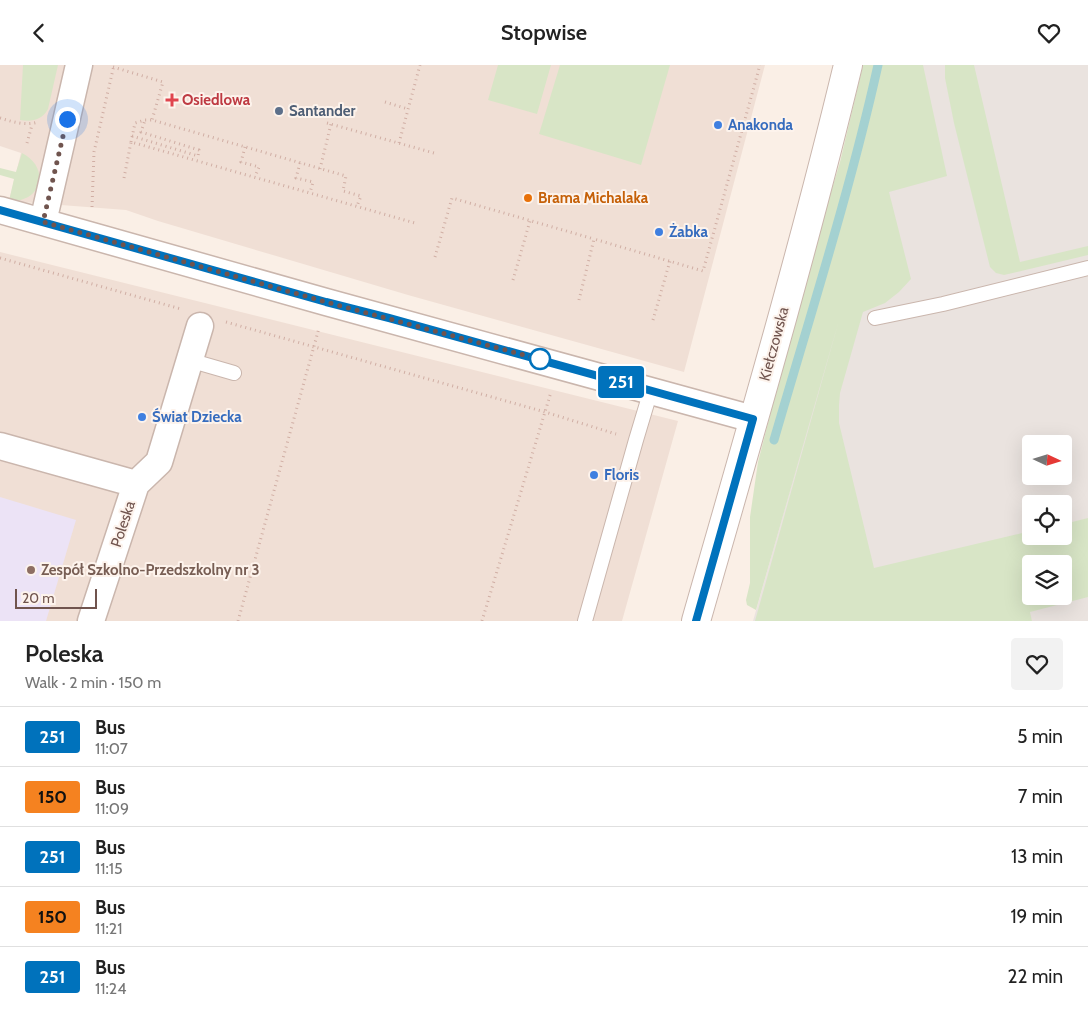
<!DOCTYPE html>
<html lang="en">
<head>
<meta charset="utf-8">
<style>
  body { margin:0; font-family:Cabin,sans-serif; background:#f2f2f2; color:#222; height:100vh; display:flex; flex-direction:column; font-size:19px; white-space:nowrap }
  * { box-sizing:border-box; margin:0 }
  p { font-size:16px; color:#767676 }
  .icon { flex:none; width:28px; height:28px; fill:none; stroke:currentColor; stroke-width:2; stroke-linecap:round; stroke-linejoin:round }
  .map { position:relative; height:556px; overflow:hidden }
  .details { display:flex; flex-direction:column; background:#fff; flex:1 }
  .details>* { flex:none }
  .badge { padding:0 10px; border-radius:4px; font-size:18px; line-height:32px }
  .needle { width:32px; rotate:94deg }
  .tools { position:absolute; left:1022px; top:370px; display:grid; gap:10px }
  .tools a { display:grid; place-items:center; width:50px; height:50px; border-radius:5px; background:#fff; box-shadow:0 5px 20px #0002; font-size:25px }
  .scale { position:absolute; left:15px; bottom:12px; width:82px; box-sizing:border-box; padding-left:5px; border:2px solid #70544e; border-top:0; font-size:14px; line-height:18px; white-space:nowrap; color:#70544e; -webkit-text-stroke:4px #fdf3ec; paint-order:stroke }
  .you { position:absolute; width:25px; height:25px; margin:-12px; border:4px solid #fff; border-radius:50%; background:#1a73e8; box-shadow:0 0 0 8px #1a73e833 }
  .map>.badge { position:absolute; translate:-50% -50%; box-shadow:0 0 0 2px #fff }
  .round { display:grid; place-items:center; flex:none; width:52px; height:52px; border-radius:5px; background:#f2f2f2 }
  .overview { display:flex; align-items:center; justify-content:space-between; height:85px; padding:0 25px }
  h1 { font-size:24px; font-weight:600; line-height:38px }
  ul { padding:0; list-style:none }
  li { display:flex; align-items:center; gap:15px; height:60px; padding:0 25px; border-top:1px solid #e0e0e0 }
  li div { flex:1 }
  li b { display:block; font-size:19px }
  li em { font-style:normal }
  li .badge { min-width:55px; font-weight:700; text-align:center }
  header { display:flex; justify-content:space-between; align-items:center; height:65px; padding:0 25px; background:#fff; font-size:22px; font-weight:600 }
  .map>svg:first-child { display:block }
  .residential { fill:#f0dfd5 }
  .industrial { fill:#eae3df; fill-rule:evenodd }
  .education { fill:#ece3f6 }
  .green { fill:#d8e5c6; fill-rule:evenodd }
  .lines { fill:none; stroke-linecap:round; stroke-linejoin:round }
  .stream { stroke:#a4d1d1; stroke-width:9 }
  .service-casing { stroke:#cab6ad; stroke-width:16 }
  .minor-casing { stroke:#cab6ad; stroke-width:29 }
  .tertiary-casing { stroke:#cab6ad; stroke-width:30 }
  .path { stroke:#d0aea4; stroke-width:3; stroke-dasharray:1 4; stroke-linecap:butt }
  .service { stroke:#fff; stroke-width:14 }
  .minor { stroke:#fff; stroke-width:26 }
  .tertiary { stroke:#fff; stroke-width:28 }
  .line-casing { stroke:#fff; stroke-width:11 }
  .line { stroke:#0072bc; stroke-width:8 }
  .walk { stroke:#70544e; stroke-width:5; stroke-dasharray:0 9 }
  .health-dot { fill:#e0444e; stroke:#fdf3ec; stroke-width:2 }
  .service-dot { fill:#5c6f8a; stroke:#fdf3ec; stroke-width:2 }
  .shop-dot { fill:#3f7fe0; stroke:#fdf3ec; stroke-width:2 }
  .food-dot { fill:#e8710a; stroke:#fdf3ec; stroke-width:2 }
  .stop-dot { fill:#fff; stroke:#0072bc; stroke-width:2.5 }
  .education-dot { fill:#8d6e63; stroke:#fdf3ec; stroke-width:2 }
  .labels { text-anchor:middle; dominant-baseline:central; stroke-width:4; stroke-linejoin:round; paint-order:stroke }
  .health-label { font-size:15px; font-weight:bold; fill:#be3a42; stroke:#fdf3ec; text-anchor:start }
  .service-label { font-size:15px; font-weight:bold; fill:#4e5e75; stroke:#fdf3ec; text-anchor:start }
  .shop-label { font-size:15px; font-weight:bold; fill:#366cbe; stroke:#fdf3ec; text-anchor:start }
  .food-label { font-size:15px; font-weight:bold; fill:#c56008; stroke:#fdf3ec; text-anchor:start }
  .street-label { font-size:15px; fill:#70544e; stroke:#fdf3ec }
  .education-label { font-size:15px; font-weight:bold; fill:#785e54; stroke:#fdf3ec; text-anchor:start }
</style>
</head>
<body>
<header><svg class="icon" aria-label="back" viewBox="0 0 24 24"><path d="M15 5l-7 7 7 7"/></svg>Stopwise<svg class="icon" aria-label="heart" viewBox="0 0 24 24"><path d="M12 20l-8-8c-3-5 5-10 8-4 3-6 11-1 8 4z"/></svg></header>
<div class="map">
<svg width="1088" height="556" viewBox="0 0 1088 556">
  <rect width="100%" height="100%" fill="#faefe6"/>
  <path class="residential" d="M0,0h765l-81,307 -276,-77 -250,-74 -32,-11 -117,-9 12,-48 -21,-7z
    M0,187l678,169 -56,200h-622z"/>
  <path class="industrial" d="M907,0h181v556h-56l-3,-8 -32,8h-244l148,-523zM1031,379h33v32h-33zM1031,439h33v32h-33zM1031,499h33v32h-33z"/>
  <path class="education" d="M0,432l76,23 -30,101h-46z"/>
  <path class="green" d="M23,0h35l-10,44c-6,11 -16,13 -28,11z
    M498,0h53l-14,49 -49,-14z
    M560,0h110l-29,100 -102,-31z
    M863,0h60l24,111 -58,16 22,87 -12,13 -14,11 -22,9 -23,81 -1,12v18l35,145 157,-37v5h33v-12l24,-6v79l-58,15 2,9h-277l84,-301 -83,290 -9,-5 -1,-5 4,-17v-66l8,-55 48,-187 34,-113zM1031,499h33v32h-33z
    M945,0h29l46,197 68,-16v9l-84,20 -8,-2 -6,-6 -36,-144 -9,-45z
    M22,88c29,15 20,50 -13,48l5,-22 -14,-4v-7l16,4z"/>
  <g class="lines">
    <path class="stream" d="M774,375c36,-124 76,-249 104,-375"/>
    <defs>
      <path id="service" d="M875,253l68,-14 145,-36
        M189,295l45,13
        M585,556l51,-181 15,-50"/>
      <path id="minor" d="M0,145l326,92 427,117
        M43,157l36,-157
        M0,381l136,38
        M91,556l45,-137 23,-22 41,-136"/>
      <path id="tertiary" d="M696,556c53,-185 107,-369 152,-556"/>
    </defs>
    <use href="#service" class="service-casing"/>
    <use href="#minor" class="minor-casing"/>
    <use href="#tertiary" class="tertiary-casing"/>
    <path class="path" d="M113,2l50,15 -11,38 194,56 -3,15 18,5 -4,10
      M385,37l23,7
      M0,53c13,4 26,8 38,4
      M327,58l107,30
      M132,71l66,20 1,-6 -58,-18 4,-12
      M131,77l4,-19 10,-3h7
      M27,78l5,-18
      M399,78l21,-78
      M245,82l-4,15 18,5 -4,10
      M300,98l-4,15 17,4 -3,11
      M320,104l11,-45
      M124,113l7,-36 284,81
      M92,142l2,-55 20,-87
      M435,192l17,-59 142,41
      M0,193l181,51
      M513,215l17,-59
      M579,235l15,-61 109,32 57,-206
      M653,255l17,-59
      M226,257l319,90 71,22
      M238,556l81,-293
      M482,556l69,-229"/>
    <use href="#service" class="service"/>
    <use href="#minor" class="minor"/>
    <use href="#tertiary" class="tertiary"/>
  </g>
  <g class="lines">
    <defs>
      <path id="line" d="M0,145l326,92 63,16 364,101 -57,202"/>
    </defs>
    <use href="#line" class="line-casing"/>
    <use href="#line" class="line"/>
    <path class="walk" d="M67,54l-24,103 283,80 217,58 -3,-1"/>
  </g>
  <path class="health-dot" d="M169.5 27.5h5v5h5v5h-5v5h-5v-5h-5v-5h5z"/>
  <circle class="service-dot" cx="279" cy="46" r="5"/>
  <g class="shop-dot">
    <circle cx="718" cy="60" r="5"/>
    <circle cx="659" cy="167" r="5"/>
    <circle cx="142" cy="352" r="5"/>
    <circle cx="594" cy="410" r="5"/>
  </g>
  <circle class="food-dot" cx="528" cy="133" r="5"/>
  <circle class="stop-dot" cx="540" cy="294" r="10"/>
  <circle class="education-dot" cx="31" cy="505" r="5"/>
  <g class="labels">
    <g class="health-label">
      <text x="182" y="35">Osiedlowa</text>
    </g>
    <g class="service-label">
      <text x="289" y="46">Santander</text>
    </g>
    <g class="shop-label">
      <text x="728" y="60">Anakonda</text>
      <text x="669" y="167">Żabka</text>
      <text x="152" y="352">Świat Dziecka</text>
      <text x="604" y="410">Floris</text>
    </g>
    <g class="food-label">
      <text x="538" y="133">Brama Michalaka</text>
    </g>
    <g class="street-label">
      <text transform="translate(774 279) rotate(-75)">Kiełczowska</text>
      <text transform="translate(123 459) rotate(-72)">Poleska</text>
    </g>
    <g class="education-label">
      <text x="41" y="505">Zespół Szkolno-Przedszkolny nr 3</text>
    </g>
  </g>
</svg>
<div class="tools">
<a><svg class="needle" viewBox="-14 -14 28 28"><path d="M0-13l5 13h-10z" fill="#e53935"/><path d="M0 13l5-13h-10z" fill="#767676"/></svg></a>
<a><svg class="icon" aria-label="locate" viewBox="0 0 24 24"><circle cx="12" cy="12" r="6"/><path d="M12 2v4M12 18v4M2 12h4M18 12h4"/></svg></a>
<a><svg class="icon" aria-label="layers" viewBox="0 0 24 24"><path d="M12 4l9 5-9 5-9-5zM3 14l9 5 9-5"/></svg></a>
</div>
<div class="scale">20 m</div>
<div class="you" style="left:67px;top:54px"></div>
<b class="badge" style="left:621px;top:317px;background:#0072bc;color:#fff">251</b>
</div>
<section class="details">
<div class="overview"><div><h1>Poleska</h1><p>Walk · 2 min · 150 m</p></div><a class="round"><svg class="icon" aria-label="heart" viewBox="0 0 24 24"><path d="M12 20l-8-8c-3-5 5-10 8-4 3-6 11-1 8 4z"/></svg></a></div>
<ul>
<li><span class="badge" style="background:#0072bc;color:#fff">251</span><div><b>Bus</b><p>11:07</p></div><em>5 min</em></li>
<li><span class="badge" style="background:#f58220;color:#111">150</span><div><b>Bus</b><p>11:09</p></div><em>7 min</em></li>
<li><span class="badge" style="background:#0072bc;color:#fff">251</span><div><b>Bus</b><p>11:15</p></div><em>13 min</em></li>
<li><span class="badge" style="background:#f58220;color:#111">150</span><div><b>Bus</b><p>11:21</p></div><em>19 min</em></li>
<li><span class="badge" style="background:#0072bc;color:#fff">251</span><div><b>Bus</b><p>11:24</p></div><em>22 min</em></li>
</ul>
</section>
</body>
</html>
